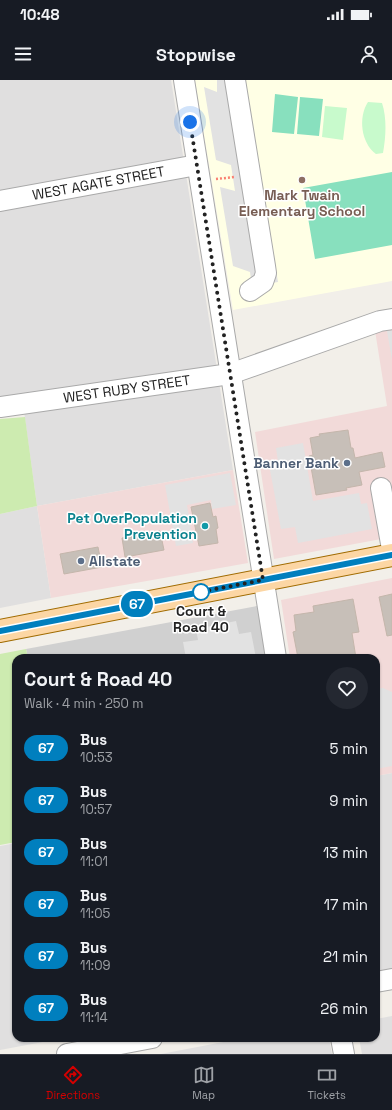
<!DOCTYPE html>
<html lang="en">
<head>
<meta charset="utf-8">
<style>
  body { margin:0; font-family:"Space Grotesk",sans-serif; background:#242831; color:#f1f3f6; height:100vh; display:flex; flex-direction:column; font-size:15px; white-space:nowrap }
  * { box-sizing:border-box; margin:0 }
  p { font-size:13px; color:#9ea1a6 }
  .icon { flex:none; width:22px; height:22px; fill:none; stroke:currentColor; stroke-width:2; stroke-linecap:round; stroke-linejoin:round }
  .map { position:relative; flex:1; overflow:hidden }
  .panel { position:absolute; left:12px; top:574px; width:368px; height:388px; display:flex; flex-direction:column; background:#171b24; border-radius:12px; box-shadow:0 1px 3px #0004 }
  .panel>* { flex:none }
  .badge { padding:0 8px; border-radius:13px; font-size:14px; line-height:26px }
  .you { position:absolute; width:20px; height:20px; margin:-10px; border:3px solid #fff; border-radius:50%; background:#1a73e8; box-shadow:0 0 0 6px #1a73e833 }
  .map>.badge { position:absolute; translate:-50% -50%; box-shadow:0 0 0 2px #fff }
  .round { display:grid; place-items:center; flex:none; width:42px; height:42px; border-radius:21px; background:#242831 }
  .head { display:flex; align-items:center; justify-content:space-between; height:68px; padding:0 12px }
  h1 { font-size:19px; font-weight:800; line-height:30px }
  ul { padding:0; list-style:none }
  li { display:flex; align-items:center; gap:12px; height:52px; padding:0 12px }
  li div { flex:1 }
  li b { display:block; font-size:15px }
  li em { font-style:normal }
  li .badge { min-width:44px; font-weight:700; text-align:center }
  .status { display:flex; justify-content:space-between; align-items:center; height:28px; padding:0 20px; background:#171b24; direction:ltr }
  .status svg { height:11px; fill:currentColor }
  header { display:flex; justify-content:space-between; align-items:center; height:52px; padding:0 12px; background:#171b24; font-size:18px; font-weight:800 }
  .tab-bar { display:flex; justify-content:space-around; align-items:center; height:56px; border-top:1px solid #363941; background:#171b24; font-size:11px; color:#9ea1a6 }
  .tab-bar a { display:grid; justify-items:center; gap:2px }
  .tab-bar .active { color:#d40000 }
  .map>svg:first-child { display:block }
  .residential { fill:#e0dfdf }
  .commercial { fill:#f2dad9 }
  .education { fill:#ffffe5 }
  .religious { fill:#d0d0d0 }
  .grass { fill:#cdebb0 }
  .park { fill:#c8facc }
  .pitch { fill:#88e0be }
  .parking { fill:#e2e2e2 }
  .building { fill:#c7bfb8; stroke:#c4b6ab }
  .lines { fill:none; stroke-linecap:round; stroke-linejoin:round }
  .minor-casing { stroke:#a9a9a9; stroke-width:22 }
  .major-casing { stroke:#a06b00; stroke-width:24 }
  .path { stroke:#fa8072; stroke-width:2.5; stroke-dasharray:2 2; stroke-linecap:butt }
  .minor { stroke:#fff; stroke-width:20 }
  .major { stroke:#fcd6a4; stroke-width:22 }
  .line-casing { stroke:#fff; stroke-width:9 }
  .line { stroke:#007fbe; stroke-width:6 }
  .walk { stroke:#222; stroke-width:4; stroke-dasharray:0 7.2 }
  .education-dot { fill:#8d6e63; stroke:#fff; stroke-width:1.5 }
  .service-dot { fill:#5c6f8a; stroke:#fff; stroke-width:1.5 }
  .culture-dot { fill:#0f9aa8; stroke:#fff; stroke-width:1.5 }
  .stop-dot { fill:#fff; stroke:#007fbe; stroke-width:2 }
  .labels { text-anchor:middle; dominant-baseline:central; stroke-width:3; stroke-linejoin:round; paint-order:stroke }
  .street-label { font-size:14px; fill:#222; stroke:#fff }
  .education-label { font-size:14px; font-weight:bold; fill:#785e54; stroke:#fff }
  .service-label { font-size:14px; font-weight:bold; fill:#4e5e75; stroke:#fff; text-anchor:end }
  .culture-label { font-size:14px; font-weight:bold; fill:#0d838f; stroke:#fff; text-anchor:end }
  .stop-label { font-size:14px; font-weight:bold; fill:#222; stroke:#fff }
</style>
</head>
<body>
<div class="status"><b>10:48</b><svg viewBox="0 0 49 12"><path d="M0 12V9h3v3zM5 12V6h3v6zM10 12V3h3v9zM15 12V0h3v12zM26 1h20v11H26zM47 4h2v5h-2z"/></svg></div>
<header><svg class="icon" aria-label="menu" viewBox="0 0 24 24"><path d="M4 6h16M4 12h16M4 18h16"/></svg>Stopwise<svg class="icon" aria-label="person" viewBox="0 0 24 24"><circle cx="12" cy="8" r="4"/><path d="M4 21q1-7 8-7t8 7"/></svg></header>
<div class="map">
<svg width="392" height="974" viewBox="0 0 392 974">
  <rect width="100%" height="100%" fill="#f2efe9"/>
  <path class="residential" d="M0,0h171l62,390 -196,36 14,92 -51,10v-94l37,-8 -14,-102 -23,3z
    M392,693v199l-16,3v-199z
    M16,763v195h48l-64,12v-204z
    M392,936v38h-30l-3,-16h17v-19z
    M244,958h85l3,16h-171z"/>
  <path class="commercial" d="M392,235v222l-118,22 -19,-127 132,-26 -14,-88z
    M233,390l15,93 -197,35 -14,-92z
    M392,498v195l-16,3v-118h-86l-9,-58z"/>
  <path class="education" d="M195,0h197v201l-159,29z"/>
  <path class="religious" d="M257,526l9,52h-238l-2,-9z"/>
  <path class="grass" d="M25,337l12,89 -37,8v-95z
    M26,569l2,9h-12v184l-16,3v-191z"/>
  <path class="park" d="M368,22l14,1c5,15 4,34 1,50l-7,1c-15,-11 -18,-37 -8,-52z
    M325,26l22,2 -4,32 -21,-3z"/>
  <path class="pitch" d="M275,14l23,3 -4,37 -22,-2z
    M300,17l23,2 -4,37 -22,-2z
    M392,92v73l-77,14 -12,-71z"/>
  <path class="parking" d="M217,0h27l34,202 -26,4 -2,-14 -17,-6 -13,-79 15,4 -4,-26 -15,-5 -12,-73 13,5z
    M392,250v30l-5,-29z
    M303,363l10,58 46,-8 2,11 6,-1 5,26 -74,14 -3,-16 -14,2 -11,-59 9,-2 -3,-20z
    M230,393l6,32 -24,4 -1,-9 -24,5 6,38 -17,3 -11,-61z
    M236,541l3,13 12,-2 5,26h-70l-3,-16 15,-2 -2,-11z
    M383,608l9,4v74l-16,3v-80z"/>
  <path class="building" d="M348,350l3,18h2l2,10 27,-6 3,15 -26,5 3,13 -16,3 1,2 -31,5 -7,-39 4,-1 -3,-17 10,-2 -1,-2z
    M210,423l3,14 3,-1 2,12 -2,1 2,14 -19,3 -8,-39z
    M160,451l4,19 -39,7 -3,-19z
    M98,467l4,20 -38,7 -4,-20z
    M392,514v41l-5,1 -8,-39z
    M353,519l6,33 -7,1 4,25h-58l-5,-26 3,-1 -2,-16 20,-3 -1,-6z"/>
  <g class="lines">
    <defs>
      <g id="minor">
        <path d="M184,0l92,578"/>
        <path d="M235,0l30,186 1,7 -3,9 -13,9"/>
        <path id="s1" d="M0,121l197,-36"/>
        <path id="s2" d="M0,327l230,-33 150,-53 12,-2"/>
        <path d="M381,408l11,61"/>
        <path d="M376,902l16,-3"/>
        <path d="M341,958l3,16"/>
        <path d="M67,974l85,-16"/>
      </g>
      <path id="major" d="M0,551l392,-76"/>
    </defs>
    <use href="#minor" class="minor-casing"/>
    <use href="#major" class="major-casing"/>
    <path class="path" d="M216,99l19,-2"/>
    <use href="#minor" class="minor"/>
    <use href="#major" class="major"/>
  </g>
  <g class="lines">
    <defs>
      <path id="line" d="M0,551l392,-76"/>
    </defs>
    <use href="#line" class="line-casing"/>
    <use href="#line" class="line"/>
    <path class="walk" d="M190,42l73,458 -63,12h1"/>
  </g>
  <circle class="education-dot" cx="302" cy="100" r="4"/>
  <g class="service-dot">
    <circle cx="347" cy="383" r="4"/>
    <circle cx="81" cy="481" r="4"/>
  </g>
  <circle class="culture-dot" cx="205" cy="446" r="4"/>
  <circle class="stop-dot" cx="201" cy="512" r="8"/>
  <g class="labels">
    <g class="street-label">
      <text stroke="none"><textPath href="#s1" startOffset="100">WEST AGATE STREET</textPath></text>
      <text stroke="none"><textPath href="#s2" startOffset="128">WEST RUBY STREET</textPath></text>
    </g>
    <g class="education-label">
      <text x="302" y="115">Mark Twain<tspan x="302" dy="16">Elementary School</tspan></text>
    </g>
    <g class="service-label">
      <text x="339" y="383">Banner Bank</text>
      <text x="89" y="481" text-anchor="start">Allstate</text>
    </g>
    <g class="culture-label">
      <text x="197" y="438">Pet OverPopulation<tspan x="197" dy="16">Prevention</tspan></text>
    </g>
    <g class="stop-label">
      <text x="201" y="531">Court &amp;<tspan x="201" dy="16">Road 40</tspan></text>
    </g>
  </g>
</svg>
<div class="you" style="left:190px;top:42px"></div>
<b class="badge" style="left:137px;top:524px;background:#007fbe;color:#fff">67</b>
<section class="panel">
<div class="head"><div><h1>Court &amp; Road 40</h1><p>Walk · 4 min · 250 m</p></div><a class="round"><svg class="icon" aria-label="heart" viewBox="0 0 24 24"><path d="M12 20l-8-8c-3-5 5-10 8-4 3-6 11-1 8 4z"/></svg></a></div>
<ul>
<li><span class="badge" style="background:#007fbe;color:#fff">67</span><div><b>Bus</b><p>10:53</p></div><em>5 min</em></li>
<li><span class="badge" style="background:#007fbe;color:#fff">67</span><div><b>Bus</b><p>10:57</p></div><em>9 min</em></li>
<li><span class="badge" style="background:#007fbe;color:#fff">67</span><div><b>Bus</b><p>11:01</p></div><em>13 min</em></li>
<li><span class="badge" style="background:#007fbe;color:#fff">67</span><div><b>Bus</b><p>11:05</p></div><em>17 min</em></li>
<li><span class="badge" style="background:#007fbe;color:#fff">67</span><div><b>Bus</b><p>11:09</p></div><em>21 min</em></li>
<li><span class="badge" style="background:#007fbe;color:#fff">67</span><div><b>Bus</b><p>11:14</p></div><em>26 min</em></li>
</ul>
</section>
</div>
<nav class="tab-bar">
<a class="active"><svg class="icon" aria-label="directions" viewBox="0 0 24 24"><path d="M12 3l9 9-9 9-9-9zM9 14v-3h6M13 9l2 2-2 2"/></svg>Directions</a>
<a><svg class="icon" aria-label="map" viewBox="0 0 24 24"><path d="M3 6l6-2 6 2 6-2v14l-6 2-6-2-6 2zM9 4v14M15 6v14"/></svg>Map</a>
<a><svg class="icon" aria-label="tickets" viewBox="0 0 24 24"><path d="M3 7h18v10H3zM15 7v10"/></svg>Tickets</a>
</nav>
</body>
</html>
